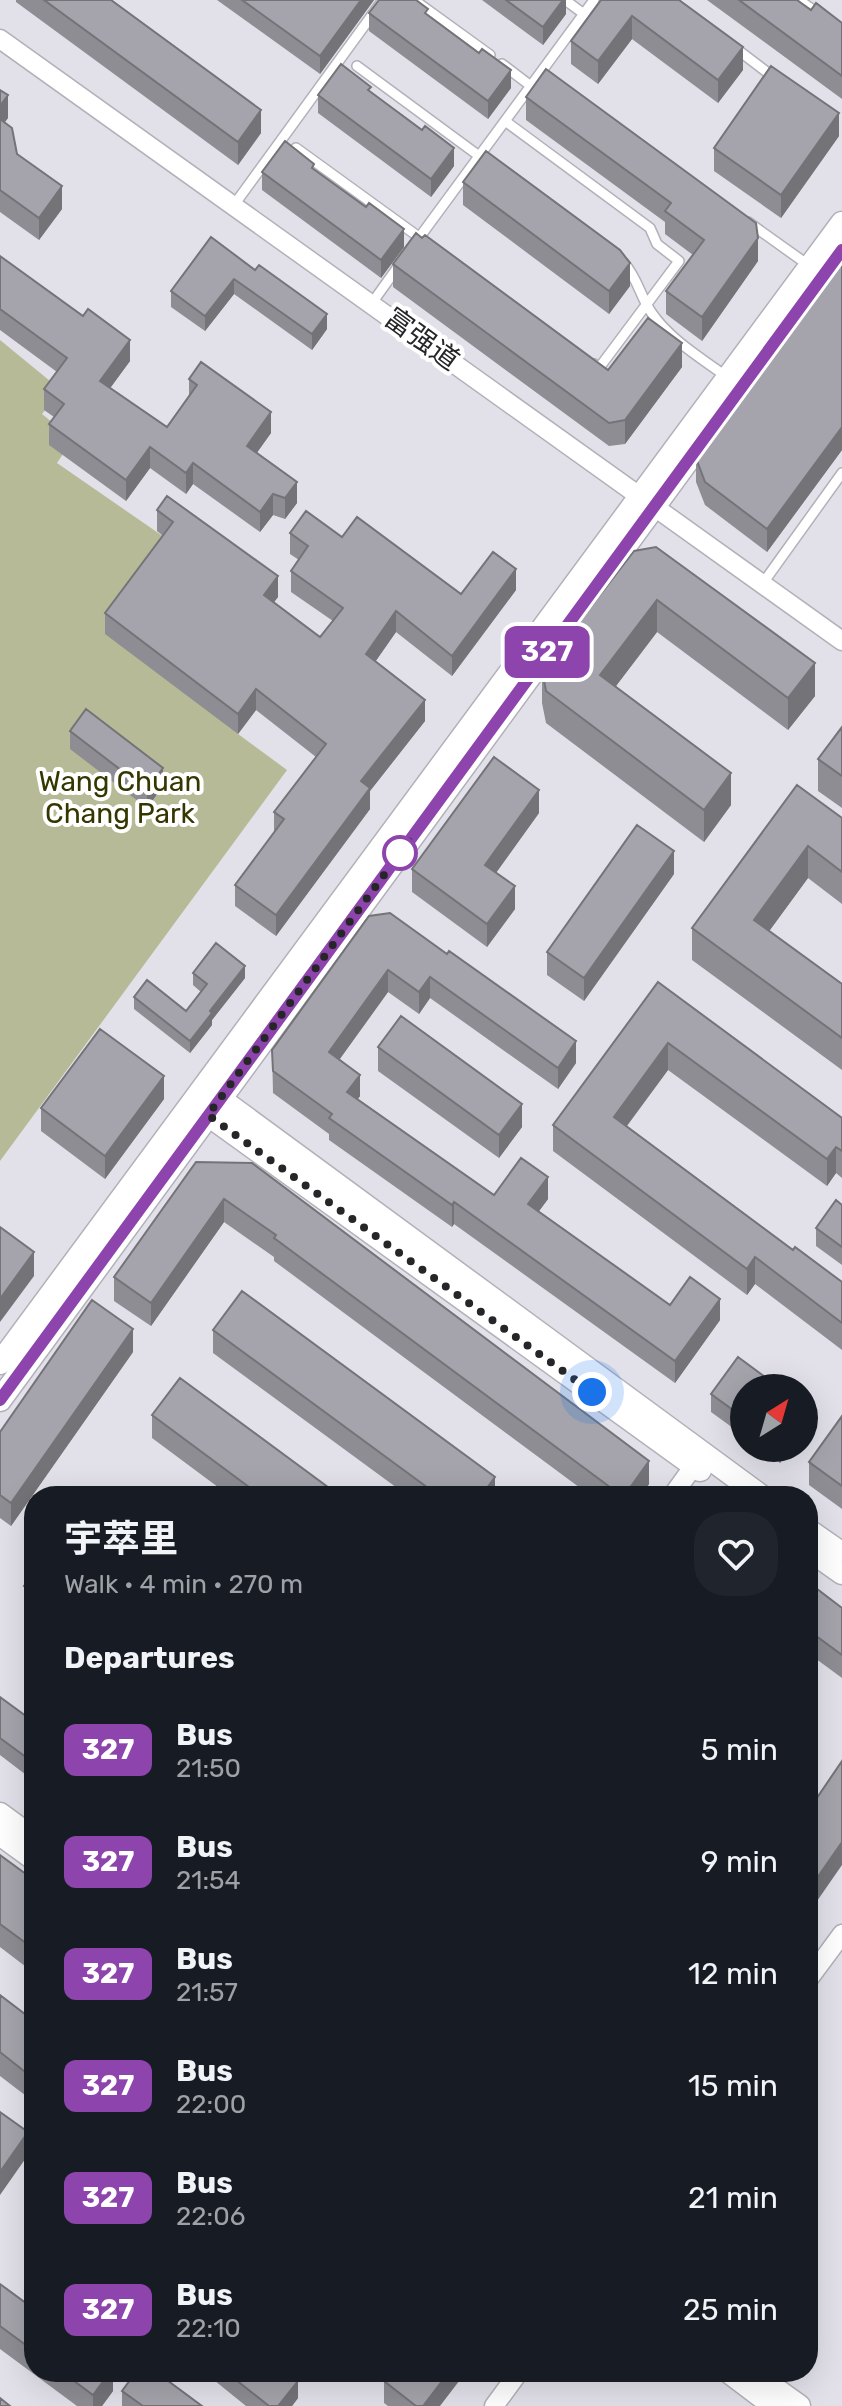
<!DOCTYPE html>
<html lang="en">
<head>
<meta charset="utf-8">
<style>
  body { margin:0; font-family:Rubik,"Noto Sans SC",sans-serif; background:#20242c; color:#f1f3f6; height:100vh; display:flex; flex-direction:column; font-size:30px; white-space:nowrap }
  * { box-sizing:border-box; margin:0 }
  p { font-size:26px; color:#9ea1a6 }
  .icon { flex:none; width:44px; height:44px; fill:none; stroke:currentColor; stroke-width:2; stroke-linecap:round; stroke-linejoin:round }
  .map { position:relative; flex:1; overflow:hidden }
  .details { position:absolute; left:24px; top:1486px; width:794px; height:896px; display:flex; flex-direction:column; background:#171b24; border-radius:32px; box-shadow:0 8px 32px #0002 }
  .details>* { flex:none }
  .badge { padding:0 16px; border-radius:12px; font-size:28px; line-height:52px }
  .needle { width:52px; rotate:37deg }
  .buttons { position:absolute; left:730px; top:1374px; display:grid; gap:16px }
  .buttons a { display:grid; place-items:center; width:88px; height:88px; border-radius:50%; background:#171b24; box-shadow:0 8px 32px #0002; font-size:40px }
  .you { position:absolute; width:40px; height:40px; margin:-20px; border:6px solid #fff; border-radius:50%; background:#1a73e8; box-shadow:0 0 0 12px #1a73e833 }
  .map>.badge { position:absolute; translate:-50% -50%; box-shadow:0 0 0 4px #fff }
  h2 { padding:0 40px; font-size:30px; line-height:72px }
  .round { display:grid; place-items:center; flex:none; width:84px; height:84px; border-radius:32px; background:#20242c }
  .head { display:flex; align-items:center; justify-content:space-between; height:136px; padding:0 40px }
  h1 { font-size:38px; font-weight:700; line-height:60px }
  ul { padding:0; list-style:none }
  li { display:flex; align-items:center; gap:24px; height:112px; padding:0 40px }
  li div { flex:1 }
  li b { display:block; font-size:30px }
  li em { font-style:normal }
  li .badge { min-width:88px; font-weight:700; text-align:center }
  .map>svg:first-child { display:block }
  .green { fill:#b7ba96 }
  .lines { fill:none; stroke-linecap:round; stroke-linejoin:round }
  .service-casing { stroke:#b2b1b9; stroke-width:12 }
  .minor-casing { stroke:#b2b1b9; stroke-width:21 }
  .tertiary-casing { stroke:#b2b1b9; stroke-width:25 }
  .service { stroke:#fff; stroke-width:9 }
  .minor { stroke:#fff; stroke-width:18 }
  .tertiary { stroke:#fff; stroke-width:22 }
  .wall { fill:#8e8d94 }
  .shaded-wall { fill:#747378 }
  .building { fill:#a5a4ac; stroke:#747378; stroke-width:2 }
  .line-casing { stroke:#fff; stroke-width:18 }
  .line { stroke:#8e44ad; stroke-width:12 }
  .walk { stroke:#262629; stroke-width:8; stroke-dasharray:0 14.4 }
  .stop-dot { fill:#fff; stroke:#8e44ad; stroke-width:4 }
  .labels { text-anchor:middle; dominant-baseline:central; stroke-width:8; stroke-linejoin:round; paint-order:stroke }
  .street-label { font-size:28px; fill:#262629; stroke:#fff }
  .park-label { font-size:28px; fill:#363700; stroke:#fff }
</style>
</head>
<body>
<div class="map">
<svg width="842" height="2406" viewBox="0 0 842 2406">
  <rect width="100%" height="100%" fill="#e2e1ea"/>
  <path class="green" d="M0,340l61,50 -19,24 31,25 -16,24 107,74 74,197 49,36 -287,391z"/>
  <g class="lines">
    <defs>
      <path id="service" d="M414,0l76,55
        M565,0l19,14
        M799,0l21,15
        M734,47l42,32
        M502,64l29,22
        M357,66l133,98
        M505,121l145,107 7,16 22,17 -80,107 -5,-4
        M296,148l127,92
        M234,205l149,-205
        M748,222l63,45
        M416,242l178,-242
        M624,263c14,16 16,33 27,49 18,27 50,46 76,65
        M372,303l28,-39
        M763,583l79,-110"/>
      <path id="minor" d="M0,39l842,602
        M672,1496l29,-40
        M808,1980l34,-46
        M494,2406l25,-34"/>
      <path id="tertiary" d="M208,1090l553,406
        M196,1106l504,364
        M0,1363l842,-1140
        M0,1400l842,-1150
        M808,1530l30,21
        M808,1549l34,24
        M0,1814l34,25
        M0,1834l34,25
        M729,2372l45,34
        M764,2381l35,25"/>
    </defs>
    <use href="#service" class="service-casing"/>
    <use href="#minor" class="minor-casing"/>
    <use href="#tertiary" class="tertiary-casing"/>
    <use href="#service" class="service"/>
    <use href="#minor" class="minor"/>
    <use href="#tertiary" class="tertiary"/>
  </g>
  <path class="wall" d="M16,0h95l150,133 -23,32 -222,-163z
    M217,0h157l-54,74z
    M482,0h84v14l-23,31z
    M601,0l142,70 -25,33 -86,-64 -34,45 -27,-20v-23z
    M707,0h90l14,10 31,13v76z
    M369,13l59,2 83,73 -23,31 -119,-88z
    M0,90l8,28 -4,4 13,32 45,55 -23,31 -39,-28z
    M371,93l51,37 32,36 -23,31 -113,-84v-18z
    M526,97l232,164 -56,80 -36,-27v-23l27,-36 -28,-21v-12l-139,-102z
    M839,136l-58,82 -67,-47v-23z
    M314,170l52,37 38,40 -23,31 -119,-88v-18z
    M463,182l167,104 -21,28 -146,-109z
    M0,256l130,105 -20,27 57,39 22,-30v-18l82,54 -15,20 41,50 -12,16 -12,-4 -13,17 -67,-48 -7,10 -36,-26 -24,33 -77,-56v-21l5,-7 -10,-7v-21l13,-17 -57,-42z
    M842,261v189l-75,102 -62,-47 -9,-23v-24z
    M393,264l215,106 74,-3 -57,77 -16,2 -216,-159z
    M255,270l72,59 -15,21 -78,-56 -29,37 -34,-24v-16z
    M157,510l121,87 -4,5 46,35 13,-16 -42,-29v-21l8,-11 -9,-6v-21l52,4 119,57 55,-4 -64,86 -56,-44 -21,30 50,59 -55,70v18l-94,127 -41,-30v-21l39,-53v-20l42,-55 -60,-47 -18,24 -133,-100v-21l58,-77 -6,-5z
    M634,551l181,145 -27,34 -131,-98 -41,54 115,119 -27,37 -158,-119 -4,-20v-33z
    M842,727v81l-24,-17v-32z
    M70,731l93,55 -16,22 -77,-59z
    M539,813l-43,60 19,36 -28,38 -75,-55v-23z
    M842,818v86l-34,-26 -39,53 73,53v86l-150,-110v-32z
    M674,874l-90,127 -37,-26v-23z
    M369,916l207,147 -18,26 -128,-91 -11,16 -31,-22 -49,68 21,36 -2,3 136,96 54,4 -9,12 131,94 50,15 -45,63 -221,-159 -2,3 -123,-87v-6l-56,-41 -1,-43z
    M193,973l52,5 -33,42v5l-22,28 -56,-44v-12l52,14 15,-19 -8,-7z
    M658,982l184,136v60l-6,-5 -9,13 -159,-116 -41,56 166,124 49,32v68l-87,-66 -8,11 -194,-144v-26z
    M378,1047l144,80 -23,31 -121,-87z
    M164,1099l-59,80 -64,-48v-23z
    M196,1162l453,322 -8,12h-50l-317,-235v-4l-50,-35 -73,104 -37,-25v-24z
    M842,1205v60l-26,-19v-18z
    M213,1330l282,166h-87l-195,-143z
    M133,1352l-122,174 -11,-8v-86z
    M744,1388v48l-33,-24v-18z
    M152,1415l188,81h-110l-78,-58z
    M842,1416v93l-33,-24v-23z
    M760,1448h31l-11,15z
    M34,1572v44l-10,-7v-23z
    M808,1582l34,26v70l-34,-25z
    M0,1697l34,25v59l-34,-26z
    M0,1855l34,25v93l-34,-26z
    M0,1995l34,26v81l-34,-26z
    M0,2284l34,25v63h79v19l-11,15h-25l-77,-57z
    M204,2372h84l10,26 -6,8h-46z
    M384,2381l56,25h-52l-4,-3z
    M122,2391l80,15h-80z"/>
  <path class="shaded-wall" d="M361,0h13l-54,74v-18z
    M563,0h3v14l-23,31v-18z
    M632,16v23l-34,45v-23z
    M743,47v23l-25,33v-23z
    M511,70v18l-23,31v-18z
    M8,95v23l-8,11v-23z
    M261,110v23l-23,32v-23z
    M839,113v23l-58,82v-23z
    M454,148v18l-23,31v-18z
    M62,186v23l-23,31v-22z
    M404,229v18l-23,31v-18z
    M758,238v23l-56,80v-24z
    M630,263v23l-21,28v-23z
    M234,279v15l-29,37v-15z
    M327,314v15l-15,21v-16z
    M130,340v21l-30,41v-21z
    M682,343v24l-57,77v-24z
    M271,412v21l-24,34v-21z
    M842,427v23l-75,102v-23z
    M150,447v21l-24,33v-21z
    M193,463v21l-7,10v-21z
    M297,482v21l-12,16v-21z
    M273,494v21l-13,17v-20z
    M516,569v21l-64,86v-20z
    M278,576v21l-14,18v-20z
    M657,600v32l-57,75v-32z
    M396,611v21l-30,43v-21z
    M815,663v33l-27,34v-32z
    M256,689v21l-18,24v-20z
    M425,700v21l-55,70v18l-94,127v-21l85,-134z
    M163,768v18l-16,22v-18z
    M731,773v32l-27,37v-32z
    M539,790v23l-54,75v-23z
    M808,846v32l-54,74v-32z
    M674,851v23l-90,127v-23z
    M515,886v23l-28,38v-23z
    M245,966v12l-33,42v5l-22,28v-12l20,-30z
    M388,970v22l-59,82v-22z
    M430,977v21l-11,16v-22z
    M576,1041v22l-18,26v-21z
    M668,1043v27l-54,73v-26z
    M360,1075v21l-13,18v-22z
    M164,1076v23l-59,80v-23z
    M522,1104v23l-23,31v-23z
    M836,1147v26l-9,13v-27z
    M548,1177v22l-20,27v-22z
    M224,1199v23l-73,104v-23z
    M454,1202v22l-2,3v-22z
    M34,1252v24l-34,46v-23z
    M755,1257v27l-8,11v-26z
    M720,1299v21l-45,63v-22z
    M133,1329v23l-122,174v-23z
    M807,1408v18l-3,4v-18z
    M780,1448h11l-11,15z
    M649,1461v23l-8,12h-17z
    M495,1477v19h-14z
    M814,1709v23l-6,8v-24z
    M842,1842v23l-34,49v-23z
    M28,2132v23l-28,40v-23z
    M110,2372h3v19l-11,15h-9v-11z
    M449,2372h17l-26,34h-17z
    M298,2381v17l-6,8h-14z"/>
  <path class="building" d="M44,0h67l150,110 -23,32z
    M242,0h119l-41,56z
    M379,0h37l12,9 -3,4 54,40 3,-4 29,21 -23,31 -119,-88z
    M506,0h57l-20,27z
    M601,0h78l64,47 -25,33 -86,-64 -34,45 -27,-20z
    M739,0h58l14,10 5,-7 26,20v53z
    M341,64l30,23 -3,3 54,40 3,-4 29,22 -23,31 -113,-84z
    M771,66l68,47 -58,82 -67,-47z
    M546,69l210,154 2,15 -56,79 -36,-26 38,-51 -39,-29 6,-8 -145,-106z
    M0,90l8,5 -8,11z
    M0,119l12,9 5,26 45,32 -23,32 -39,-28z
    M285,141l29,23 -2,4 54,39 3,-4 35,26 -23,31 -119,-88z
    M486,151l134,99 10,13 -21,28 -146,-109z
    M416,233l6,5 3,-3 183,135 40,-52 34,25 -57,77 -16,3 -216,-159z
    M211,237l44,33 4,-5 68,49 -15,20 -78,-55 -29,37 -34,-25z
    M0,256l83,60 5,-7 42,31 -30,41 67,46 30,-42 -8,-6 12,-17 70,50 -24,34 50,36 -12,16 -12,-4 -13,18 -67,-49 -7,10 -36,-26 -24,33 -77,-56 15,-20 -20,-15 23,-31 -67,-49z
    M842,261v166l-75,102 -62,-47 -9,-24z
    M167,496l111,80 -14,19 56,42 23,-29 -52,-37 17,-25 -18,-13 16,-22 36,26 15,-20 104,77 32,-42 23,17 -64,87 -56,-45 -30,43 59,46 -64,81 9,7 -94,127 -41,-30 49,-66 -10,-7 52,-68 -70,-55 -18,25 -133,-101 68,-91 -16,-12z
    M656,547l159,116 -27,35 -131,-98 -57,75 131,98 -27,37 -158,-119 -4,-21 92,-119z
    M86,709l77,59 -16,22 -77,-59z
    M842,727v49l-24,-17z
    M494,757l45,33 -54,75 30,21 -28,38 -75,-55z
    M797,785l45,33v54l-34,-26 -54,74 88,64v54l-150,-110z
    M637,825l37,26 -90,127 -37,-26z
    M390,913l57,41 2,-3 127,90 -18,27 -128,-91 -11,15 -31,-22 -59,82 31,23 -13,17 147,103 27,-37 27,19 -20,27 142,101 20,-28 30,22 -45,62 -221,-159 -2,3 -123,-87 3,-4 -59,-43 -1,-21 97,-134z
    M216,943l29,23 -35,45 2,2 -22,28 -56,-44 13,-17 39,31 21,-27 -14,-11z
    M658,982l184,136v33l-6,-4 -9,12 -159,-116 -54,74 179,133 2,-3 47,35v41l-87,-66 -8,12 -194,-144z
    M401,1016l121,88 -23,31 -121,-88z
    M100,1029l64,47 -59,80 -64,-48z
    M196,1162l56,1 397,298 -25,35h-2l-348,-258 2,-3 -52,-36 -73,104 -37,-26z
    M836,1200l6,5v42l-26,-19z
    M0,1227l34,25 -34,47z
    M242,1291l253,186 -14,19h-42l-226,-166z
    M92,1300l41,29 -122,174 -11,-8v-63z
    M738,1357l42,31h-36v30l-33,-24z
    M180,1378l160,118h-79l-109,-81z
    M842,1416v70l-33,-24z
    M34,1572v21l-10,-7z
    M808,1582l34,26v47l-34,-25z
    M0,1697l34,25v41l-34,-25z
    M808,1705l6,4 -6,7z
    M842,1761v81l-34,49v-80z
    M0,1855l34,25v69l-34,-25z
    M0,1995l34,26v58l-34,-27z
    M0,2112l28,20 -28,40z
    M0,2284l34,25v42l-34,-25z
    M62,2372h48l-17,23z
    M136,2372h20l46,34h-59l-21,-15z
    M226,2372h62l10,9 -20,25h-9z
    M392,2372h57l-26,34h-7l-32,-25z
    M0,2398l10,8h-10z"/>
  <g class="lines">
    <defs>
      <path id="line" d="M0,1400l842,-1150"/>
    </defs>
    <use href="#line" class="line-casing"/>
    <use href="#line" class="line"/>
    <path class="walk" d="M400,853l9,-12 -201,274 384,277"/>
  </g>
  <circle class="stop-dot" cx="400" cy="853" r="16"/>
  <g class="labels">
    <g class="street-label">
      <text transform="translate(422 339) rotate(36)">富强道</text>
    </g>
    <g class="park-label">
      <text x="120" y="781">Wang Chuan<tspan x="120" dy="32">Chang Park</tspan></text>
    </g>
  </g>
</svg>
<div class="buttons">
<a><svg class="needle" viewBox="-14 -14 28 28"><path d="M0-13l5 13h-10z" fill="#e53935"/><path d="M0 13l5-13h-10z" fill="#9ea1a6"/></svg></a>
</div>
<div class="you" style="left:592px;top:1392px"></div>
<b class="badge" style="left:547px;top:652px;background:#8e44ad;color:#fff">327</b>
<section class="details">
<div class="head"><div><h1>宇萃里</h1><p>Walk · 4 min · 270 m</p></div><a class="round"><svg class="icon" aria-label="heart" viewBox="0 0 24 24"><path d="M12 20l-8-8c-3-5 5-10 8-4 3-6 11-1 8 4z"/></svg></a></div>
<h2>Departures</h2>
<ul>
<li><span class="badge" style="background:#8e44ad;color:#fff">327</span><div><b>Bus</b><p>21:50</p></div><em>5 min</em></li>
<li><span class="badge" style="background:#8e44ad;color:#fff">327</span><div><b>Bus</b><p>21:54</p></div><em>9 min</em></li>
<li><span class="badge" style="background:#8e44ad;color:#fff">327</span><div><b>Bus</b><p>21:57</p></div><em>12 min</em></li>
<li><span class="badge" style="background:#8e44ad;color:#fff">327</span><div><b>Bus</b><p>22:00</p></div><em>15 min</em></li>
<li><span class="badge" style="background:#8e44ad;color:#fff">327</span><div><b>Bus</b><p>22:06</p></div><em>21 min</em></li>
<li><span class="badge" style="background:#8e44ad;color:#fff">327</span><div><b>Bus</b><p>22:10</p></div><em>25 min</em></li>
</ul>
</section>
</div>
</body>
</html>
